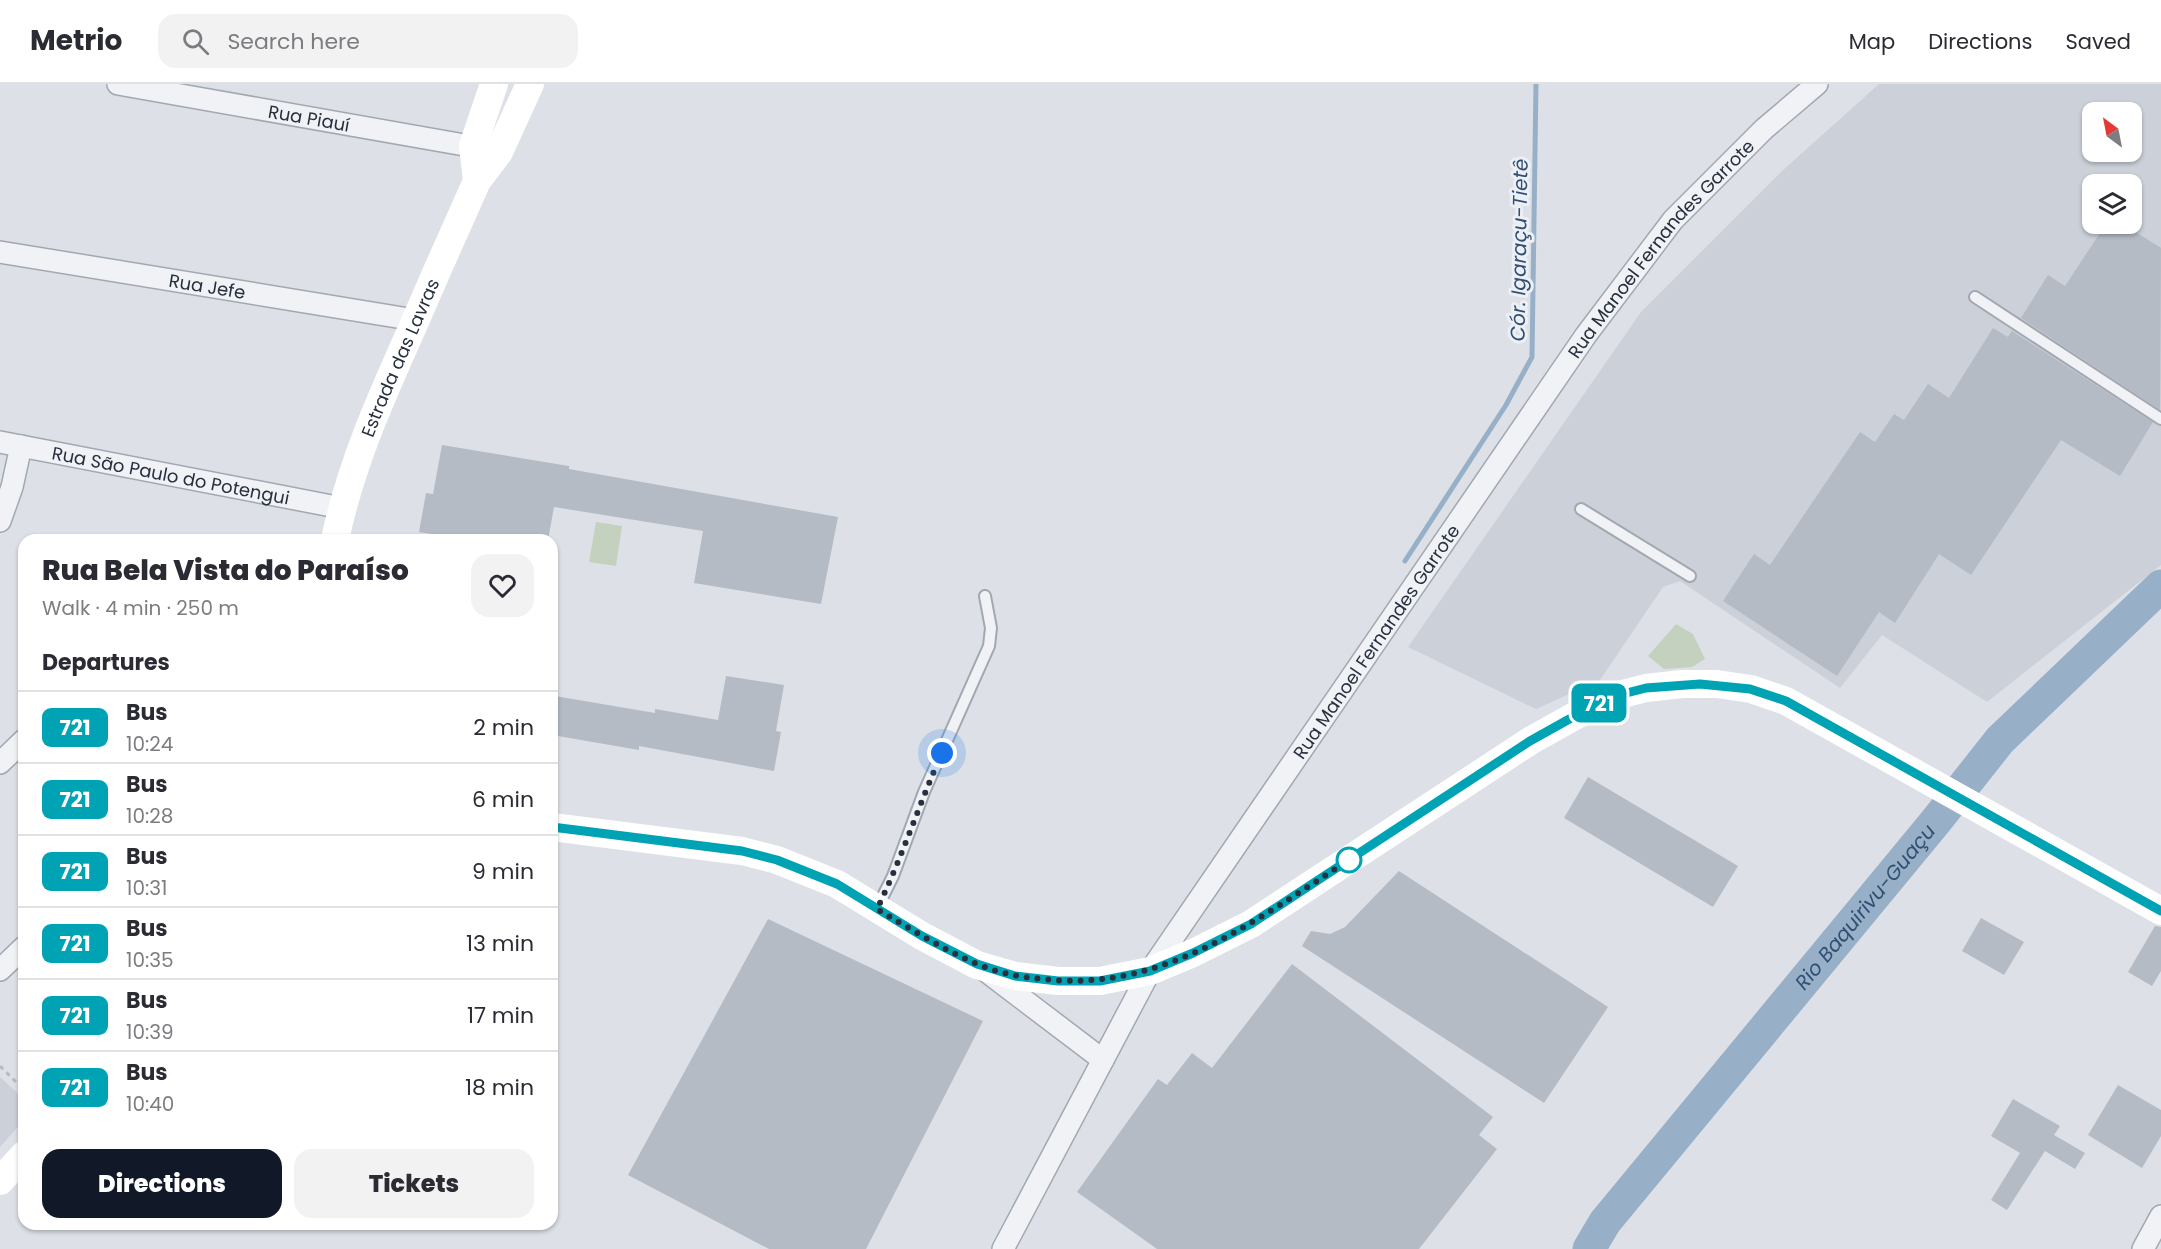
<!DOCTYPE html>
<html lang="en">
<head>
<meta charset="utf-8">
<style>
  body { margin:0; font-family:Poppins,sans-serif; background:#f2f2f3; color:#2b2b33; height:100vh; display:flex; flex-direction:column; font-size:22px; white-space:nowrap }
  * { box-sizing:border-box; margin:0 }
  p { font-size:20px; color:#7c7c81 }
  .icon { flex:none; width:33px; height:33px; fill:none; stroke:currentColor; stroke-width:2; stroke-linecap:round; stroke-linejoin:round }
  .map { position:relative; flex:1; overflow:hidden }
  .sheet { position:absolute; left:18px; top:450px; width:540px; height:696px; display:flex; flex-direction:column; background:#fff; border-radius:18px; box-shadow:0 2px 4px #0004 }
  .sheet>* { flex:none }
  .badge { padding:0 12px; border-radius:9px; font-size:21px; line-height:39px }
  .needle { width:39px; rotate:328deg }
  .tools { position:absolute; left:2082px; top:18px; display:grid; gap:12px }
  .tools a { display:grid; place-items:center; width:60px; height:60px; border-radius:12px; background:#fff; box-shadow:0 2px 4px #0004; font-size:30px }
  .you { position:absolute; width:30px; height:30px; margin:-15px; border:4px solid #fff; border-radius:50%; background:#1a73e8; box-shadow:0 0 0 9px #1a73e833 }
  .map>.badge { position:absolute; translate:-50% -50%; box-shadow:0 0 0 3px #fff }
  h2 { padding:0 24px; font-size:22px; line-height:54px }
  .round { display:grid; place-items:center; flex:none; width:63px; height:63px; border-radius:18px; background:#f2f2f3 }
  .summary { display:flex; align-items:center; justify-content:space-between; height:102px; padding:0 24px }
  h1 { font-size:28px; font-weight:800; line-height:45px }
  .action { display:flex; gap:12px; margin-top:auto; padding:12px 24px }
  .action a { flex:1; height:69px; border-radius:18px; background:#111827; color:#fff; font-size:24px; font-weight:800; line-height:69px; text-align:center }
  .action a+a { background:#f2f2f3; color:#2b2b33 }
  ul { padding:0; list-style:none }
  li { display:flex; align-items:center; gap:18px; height:72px; padding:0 24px; border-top:2px solid #e1e1e2 }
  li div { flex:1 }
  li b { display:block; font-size:22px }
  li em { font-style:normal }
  li .badge { min-width:66px; font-weight:700; text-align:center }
  header { display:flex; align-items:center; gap:36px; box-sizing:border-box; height:84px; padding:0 30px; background:#fff; border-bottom:2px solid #e1e1e2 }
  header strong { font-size:28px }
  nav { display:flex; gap:33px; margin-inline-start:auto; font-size:21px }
  .search { width:420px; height:54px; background:#f2f2f3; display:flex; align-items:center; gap:15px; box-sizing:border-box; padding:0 21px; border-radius:18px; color:#7c7c81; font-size:22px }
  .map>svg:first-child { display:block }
  .built { fill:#cbd0d9; fill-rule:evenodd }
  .green { fill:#c3d1be }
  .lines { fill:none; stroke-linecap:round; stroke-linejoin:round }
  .stream { stroke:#97b0c8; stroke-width:5 }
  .river { stroke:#97b0c8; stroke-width:33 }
  .building { fill:#b4bbc4 }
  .lane-casing { stroke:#a2a8b1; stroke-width:14 }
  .street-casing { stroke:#a2a8b1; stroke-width:24 }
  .path { stroke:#b7bcc2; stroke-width:3; stroke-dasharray:4.5 4.5; stroke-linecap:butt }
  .lane { stroke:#f0f2f6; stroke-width:10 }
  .street { stroke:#f0f2f6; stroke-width:21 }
  .secondary { stroke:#fff; stroke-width:28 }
  .line-casing { stroke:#fff; stroke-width:14 }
  .line { stroke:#00a3b4; stroke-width:9 }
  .walk { stroke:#26303e; stroke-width:6; stroke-dasharray:0 10.8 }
  .stop-dot { fill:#fff; stroke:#00a3b4; stroke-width:3 }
  .labels { text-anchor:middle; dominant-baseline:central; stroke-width:6; stroke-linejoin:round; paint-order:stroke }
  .street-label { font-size:18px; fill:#26303e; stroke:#ecf0f5 }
  .water-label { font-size:20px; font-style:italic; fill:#304f73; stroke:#ecf0f5 }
</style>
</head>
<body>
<header>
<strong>Metrio</strong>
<div class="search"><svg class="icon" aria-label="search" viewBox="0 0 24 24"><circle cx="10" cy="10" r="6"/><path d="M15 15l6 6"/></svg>Search here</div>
<nav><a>Map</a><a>Directions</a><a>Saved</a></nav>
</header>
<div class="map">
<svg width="2161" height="1165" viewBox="0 0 2161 1165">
  <rect width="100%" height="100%" fill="#dde1e7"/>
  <path class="built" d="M1879,0h282v481l-174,137 -105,-67 -42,53 -160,-107 -17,6 -63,93 -64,29 -128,-62 233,-335 140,-140zM2092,28h40v40h-40zM2092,100h40v40h-40z
    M0,993l24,22v21l-24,27z"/>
  <path class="green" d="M596,438l26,4 -6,40 -27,-4z
    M1676,540l17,10 12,25 -13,8 -28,2 -16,-13z"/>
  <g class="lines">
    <path class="stream" d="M1405,477l101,-156 26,-48 4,-273"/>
    <path class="river" id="s1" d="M1589,1165l16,-27 331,-401 64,-81 161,-154"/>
  </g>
  <path class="building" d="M2106,140h17l38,24 -1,162 -139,-92 27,-43 17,11z
    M1993,244l15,9 4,-6 141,91 -33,54 -59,-36 -90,135 -32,-21 -44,69 -16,-11 -42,64 -114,-75 31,-47 16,11 90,-133 15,10 19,-28 10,6 24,-36 21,14z
    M442,361l127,21v3l269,48 -17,87 -127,-21 9,-52 -149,-24 -6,33h-78l-51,-8 7,-39 7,1z
    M726,592l58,9 -8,46 5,1 -7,39 -135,-25v4l-87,-15v-21l3,-18 100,17v-4l63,11z
    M1588,693l150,89 -25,41 -149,-89z
    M1399,787l209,136 -64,96 -242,-157 9,-15 19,3 15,-7z
    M1981,834l43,24 -20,33 -42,-24z
    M768,835l215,102 -117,228h-97l-141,-74z
    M2155,842l6,1v44l-9,15 -24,-14z
    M1292,880l201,153 -14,18 18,14 -78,100h-262l-80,-57 81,-113 9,6 25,-32 20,15z
    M2118,1001l43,25v26l-19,32 -54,-33z
    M2013,1015l47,27 -6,9 31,18 -10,16 -30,-18 -38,59 -16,-10 29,-47 -29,-17z"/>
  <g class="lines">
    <defs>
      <path id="lane" d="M1975,213l186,122
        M1581,425l109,67
        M877,824l16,-32 31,-84 65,-146 2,-18 -6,-32"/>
      <g id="street">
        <path id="s2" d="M118,0l369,65"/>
        <path id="s3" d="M0,168l415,68"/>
        <path id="s4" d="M0,358l342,66"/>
        <path d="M0,437l12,-34 9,-41"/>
        <path d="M0,679l24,-23"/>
        <path d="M0,886l24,-23"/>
        <path d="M987,888l116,88"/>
        <path id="s5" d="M1003,1165l147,-278 436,-636 87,-115 91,-91 53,-45"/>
        <path d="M2143,1165l18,-33"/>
      </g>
    </defs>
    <use href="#lane" class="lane-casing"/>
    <use href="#street" class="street-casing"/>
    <path class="path" d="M0,982l24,24"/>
    <use href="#lane" class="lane"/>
    <use href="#street" class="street"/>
    <g class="secondary">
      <path d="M477,97l-4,-35 21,-62"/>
      <path id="s6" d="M335,456c15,-73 45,-140 75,-207 22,-51 44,-101 67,-152l22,-29 31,-68"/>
      <path d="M552,743l190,24 35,9 60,24 85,52 55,29 38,11 43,5h42l50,-10 43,-18 58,-29 279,-183 77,-43 39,-10 36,-4h35l34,5 35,12 375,210"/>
      <path d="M0,1097l24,-26"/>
    </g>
  </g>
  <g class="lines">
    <defs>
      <path id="line" d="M552,743l190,24 35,9 60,24 85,52 55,28 38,12 43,5h42l50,-10 43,-18 58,-29 279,-183 77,-43 39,-10 54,-4 50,5 36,12 375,210"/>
    </defs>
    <use href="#line" class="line-casing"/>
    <use href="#line" class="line"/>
    <path class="walk" d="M942,669c-23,51 -40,105 -65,156 32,19 65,40 100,55 21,9 43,13 66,15 119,14 211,-58 306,-119"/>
  </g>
  <circle class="stop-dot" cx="1349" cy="776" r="12"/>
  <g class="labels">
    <g class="street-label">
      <text stroke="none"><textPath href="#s2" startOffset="194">Rua Piauí</textPath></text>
      <text stroke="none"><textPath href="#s5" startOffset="1200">Rua Manoel Fernandes Garrote</textPath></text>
      <text stroke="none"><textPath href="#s3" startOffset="210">Rua Jefe</textPath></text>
      <text stroke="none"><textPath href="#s6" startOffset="194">Estrada das Lavras</textPath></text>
      <text stroke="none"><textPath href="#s4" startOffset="174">Rua São Paulo do Potengui</textPath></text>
      <text stroke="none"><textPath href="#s5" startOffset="714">Rua Manoel Fernandes Garrote</textPath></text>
    </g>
    <g class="water-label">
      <text transform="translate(1519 166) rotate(-89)">Cór. Igaraçu-Tietê</text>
      <text stroke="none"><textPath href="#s1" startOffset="440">Rio Baquirivu-Guaçu</textPath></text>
    </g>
  </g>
</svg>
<div class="tools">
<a><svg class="needle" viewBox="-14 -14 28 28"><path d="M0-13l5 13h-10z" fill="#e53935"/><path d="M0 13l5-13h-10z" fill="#7c7c81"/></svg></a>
<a><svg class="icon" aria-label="layers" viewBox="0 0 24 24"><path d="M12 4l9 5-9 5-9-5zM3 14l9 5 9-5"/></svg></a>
</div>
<div class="you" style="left:942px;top:669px"></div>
<b class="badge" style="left:1599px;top:619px;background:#00a3b4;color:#fff">721</b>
<section class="sheet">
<div class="summary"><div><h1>Rua Bela Vista do Paraíso</h1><p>Walk · 4 min · 250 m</p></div><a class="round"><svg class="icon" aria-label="heart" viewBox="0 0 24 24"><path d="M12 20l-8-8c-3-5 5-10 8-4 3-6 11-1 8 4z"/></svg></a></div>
<h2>Departures</h2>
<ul>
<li><span class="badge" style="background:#00a3b4;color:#fff">721</span><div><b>Bus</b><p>10:24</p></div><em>2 min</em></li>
<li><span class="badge" style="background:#00a3b4;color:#fff">721</span><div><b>Bus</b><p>10:28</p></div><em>6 min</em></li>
<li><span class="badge" style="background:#00a3b4;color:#fff">721</span><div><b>Bus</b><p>10:31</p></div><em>9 min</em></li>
<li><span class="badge" style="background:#00a3b4;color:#fff">721</span><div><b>Bus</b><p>10:35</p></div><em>13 min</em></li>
<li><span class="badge" style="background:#00a3b4;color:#fff">721</span><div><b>Bus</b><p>10:39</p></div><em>17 min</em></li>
<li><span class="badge" style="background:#00a3b4;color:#fff">721</span><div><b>Bus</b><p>10:40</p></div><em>18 min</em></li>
</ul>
<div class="action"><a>Directions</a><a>Tickets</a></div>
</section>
</div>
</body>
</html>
